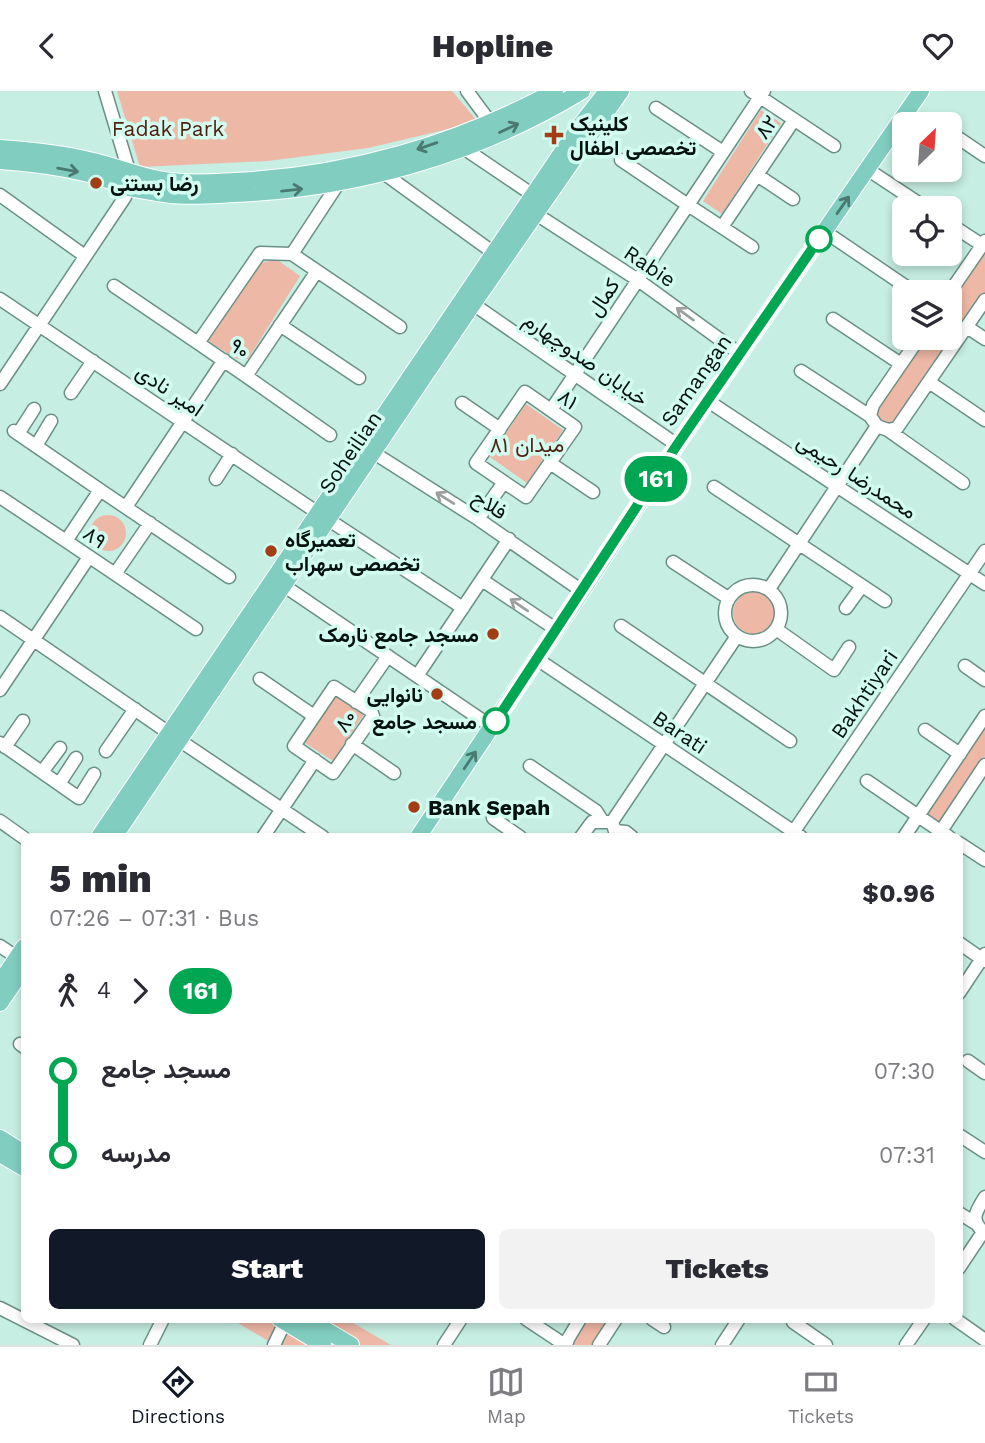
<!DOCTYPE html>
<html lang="en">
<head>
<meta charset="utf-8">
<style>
  body { margin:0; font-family:"Work Sans",Vazirmatn,sans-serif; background:#f2f2f3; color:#2b2b33; height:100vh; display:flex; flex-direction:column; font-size:26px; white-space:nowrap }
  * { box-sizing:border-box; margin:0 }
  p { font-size:23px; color:#7c7c81 }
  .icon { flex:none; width:38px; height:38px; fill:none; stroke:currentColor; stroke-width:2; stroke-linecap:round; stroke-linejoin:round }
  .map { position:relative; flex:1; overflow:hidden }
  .details { position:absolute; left:21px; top:742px; width:942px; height:490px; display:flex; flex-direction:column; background:#fff; border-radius:10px; box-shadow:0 4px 10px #0003 }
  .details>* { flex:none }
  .badge { padding:0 14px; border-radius:23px; font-size:24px; line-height:46px }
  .needle { width:46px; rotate:25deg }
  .buttons { position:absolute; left:892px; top:21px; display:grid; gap:14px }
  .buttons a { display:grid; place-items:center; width:70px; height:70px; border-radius:10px; background:#fff; box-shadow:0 4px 10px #0003; font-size:35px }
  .map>.badge { position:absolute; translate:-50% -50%; box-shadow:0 0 0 4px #fff }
  .legs { display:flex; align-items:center; gap:10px; height:77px; padding:0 28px; font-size:23px }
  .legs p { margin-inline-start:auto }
  .headline { display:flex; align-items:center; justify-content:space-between; height:119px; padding:0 28px }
  h1 { font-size:38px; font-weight:800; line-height:52px }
  .primary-button { display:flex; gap:14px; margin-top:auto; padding:14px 28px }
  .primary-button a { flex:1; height:80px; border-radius:10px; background:#111827; color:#fff; font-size:28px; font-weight:800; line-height:80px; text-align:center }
  .primary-button a+a { background:#f2f2f3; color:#2b2b33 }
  ul { padding:0 28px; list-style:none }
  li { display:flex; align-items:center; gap:24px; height:84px; font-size:26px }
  li i { display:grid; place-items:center; width:10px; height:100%; margin:0 9px; background:currentColor }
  li i::after { content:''; width:18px; height:18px; margin:-9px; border:5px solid; border-radius:50%; background:#fff }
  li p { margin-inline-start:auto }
  li:first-child i { background:linear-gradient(#0000 50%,currentColor 0) }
  li:last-child i { background:linear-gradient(currentColor 50%,#0000 0) }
  header { display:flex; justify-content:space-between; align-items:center; height:91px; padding:0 28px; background:#fff; font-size:32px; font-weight:800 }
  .tab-bar { display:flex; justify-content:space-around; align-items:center; height:98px; border-top:2px solid #e1e1e2; background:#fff; font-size:19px; color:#7c7c81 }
  .tab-bar a { display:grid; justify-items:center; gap:4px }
  .tab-bar .on { color:#111827 }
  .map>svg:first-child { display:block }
  .green { fill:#eeb8a6 }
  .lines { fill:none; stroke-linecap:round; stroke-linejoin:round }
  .minor-casing { stroke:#6a9086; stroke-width:15 }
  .major-casing { stroke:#fff; stroke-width:18 }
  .minor { stroke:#fff; stroke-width:12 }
  .major { stroke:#81cec0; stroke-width:16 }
  .oneway { stroke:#497970 }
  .oneway2 { stroke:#9ba09f }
  .line-1-casing { stroke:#fff; stroke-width:16 }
  .line-1 { stroke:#00a651; stroke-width:10 }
  .poi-dot { fill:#a33d15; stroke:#d3fcf1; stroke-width:2.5 }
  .stop-1-dot { fill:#fff; stroke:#00a651; stroke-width:3.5 }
  .labels { text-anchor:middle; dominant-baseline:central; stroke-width:7; stroke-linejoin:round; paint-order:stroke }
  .poi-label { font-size:21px; font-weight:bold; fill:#04120e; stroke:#d3fcf1; text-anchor:start }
  .street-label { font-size:21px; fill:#04120e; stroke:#d3fcf1 }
  .park-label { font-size:21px; fill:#4f1f0e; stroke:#d3fcf1 }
  .stop-label { font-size:21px; font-weight:bold; fill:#04120e; stroke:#d3fcf1; text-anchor:end }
</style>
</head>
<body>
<header><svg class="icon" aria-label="back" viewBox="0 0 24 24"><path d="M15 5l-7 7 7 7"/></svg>Hopline<svg class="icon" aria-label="heart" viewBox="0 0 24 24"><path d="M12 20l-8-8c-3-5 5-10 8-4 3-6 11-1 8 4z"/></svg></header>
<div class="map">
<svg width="985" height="1254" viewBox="0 0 985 1254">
  <rect width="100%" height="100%" fill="#c6eee3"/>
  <path class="green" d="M117,0h335l26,31 -110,26 -100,13 -128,6z
    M761,19l20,13 -59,91 -19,-13z
    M985,150v59l-88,128 -20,-2 -4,-21 46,-67h31v-46z
    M276,168l24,17 -52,83h-11l-29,-18 53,-78z
    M526,313l37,26 -36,53 -37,-26z
    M90 442a18 18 0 1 1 36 0a18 18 0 1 1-36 0Z
    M733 522a21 21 0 1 1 42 0a21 21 0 1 1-42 0Z
    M336,605l28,18 -31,47 -28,-18z
    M985,634v31l-45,67 -15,-10z
    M233,1229h47l43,25h-48z
    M307,1229h41l43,25h-41z
    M580,1229h36l-17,25h-33z"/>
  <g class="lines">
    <defs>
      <path id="minor" d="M105,0l24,80
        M467,0l23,31
        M751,0l83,55
        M656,17l67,44
        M951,42l34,23
        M462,56l71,48
        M867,78l59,39
        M382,81l112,81
        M757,84l36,24
        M0,104l85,61
        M536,123l102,66 102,74
        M950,133l32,21
        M722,136l72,-107
        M824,140l90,61
        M752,156l-64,-42 76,-114
        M260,162l32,1 25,17 -71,105 -48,-33z
        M292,163l46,-70
        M317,180l83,56
        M114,195l84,57
        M950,201l35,-51
        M0,208l318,214
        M473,213l204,141
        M833,228l68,45
        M280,234l79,53
        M967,236l18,12
        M801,280l69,45
        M246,285l84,59
        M929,291l56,38
        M0,293l125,-187 3,-10
        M525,301l50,35 -49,70 -50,-34z
        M71,302l22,-32
        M708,310l277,183
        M462,312l38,26
        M551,319l137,-205 -67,-45
        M877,335l11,4 9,-2 88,-128
        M877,335l-7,-10 3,-11 46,-67
        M888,339l75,53
        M14,340l86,59
        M18,343l16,-25
        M36,355l15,-25
        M374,362l104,66 104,72
        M550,372l43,29
        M216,388l16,-25
        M714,396l171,114
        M0,406l66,44
        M126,416l98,-147
        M478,428l26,-37
        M329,429l134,88
        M150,432l-35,51 -49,-33 34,-51 129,87
        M673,471l55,36
        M115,483l81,55
        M482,489l75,50
        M725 522a28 28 0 1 1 56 0a28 28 0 1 1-56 0Z
        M283,494l209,142
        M769,498l108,-163
        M846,517l16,-22
        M0,526l169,116
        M621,535l169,115
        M776,538l58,41 15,-23
        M537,568l263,177
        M965,575l20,14
        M417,585l92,-137
        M260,588l54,37
        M334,596l37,24 2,5 -40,57 -39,-27z
        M0,599l89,-133
        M356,611l32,-46
        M925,639l35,24
        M179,649l144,97
        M0,652l79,55 15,-24
        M352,653l42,29
        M5,656l18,-26
        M106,660l29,-42
        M530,675l66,45 7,11
        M42,681l18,-24
        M867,690l82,56
        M59,693l17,-26
        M493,727l27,19
        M0,730l24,17
        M612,731l125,-186
        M615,740l11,1 6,5
        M941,740l44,-66
        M263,746l52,-77
        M581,746l11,-15h20l5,15
        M790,746l195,-286
        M904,746l81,-121
        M959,752l26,17
        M959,852l26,18
        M0,855l18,12
        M959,902l26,-39
        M20,953l4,3
        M968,970l17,12
        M959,1044l26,17
        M985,1106c-9,14 -16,24 0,36
        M959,1122l16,10
        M959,1177l24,-36
        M0,1217l73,37
        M526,1228l39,26
        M652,1228l12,8
        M955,1228l30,21
        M793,1231l33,23
        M150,1254l13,-26
        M274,1254l11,-23
        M444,1254l17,-26
        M566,1254l2,-6 12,-20
        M599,1254l17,-26
        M722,1254l17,-26
        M906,1254l18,-26"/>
      <path id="major" d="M0,57c30,2 60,5 89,12 28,6 54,18 82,21 21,3 43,1 64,0 112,-5 222,-37 320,-90
        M0,70c30,2 60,6 89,13 14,3 27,10 40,14 14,3 28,5 42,7 21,2 43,0 64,-1 120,-5 244,-40 347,-103
        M99,746l480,-710 28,-36
        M114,746l359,-533 148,-213
        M418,746l164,-246 95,-146 244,-354
        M0,892l24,-36
        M0,912l24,-35
        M0,1047l24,15
        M0,1063l24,14
        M280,1228l43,26
        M307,1228l44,26"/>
    </defs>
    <use href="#minor" class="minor-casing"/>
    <use href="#major" class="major-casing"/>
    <use href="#minor" class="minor"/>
    <use href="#major" class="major"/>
  </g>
  <defs><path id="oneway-shaft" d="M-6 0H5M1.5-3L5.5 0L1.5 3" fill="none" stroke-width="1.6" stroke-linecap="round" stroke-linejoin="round" transform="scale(1.75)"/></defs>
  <g class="oneway">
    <use href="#oneway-shaft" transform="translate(509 37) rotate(-25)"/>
    <use href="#oneway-shaft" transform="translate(427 55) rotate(161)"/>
    <use href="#oneway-shaft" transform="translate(68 79) rotate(10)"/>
    <use href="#oneway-shaft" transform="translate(292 99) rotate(-6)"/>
    <use href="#oneway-shaft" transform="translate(843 114) rotate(-55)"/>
    <use href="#oneway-shaft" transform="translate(470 669) rotate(-56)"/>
  </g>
  <g class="oneway2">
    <use href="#oneway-shaft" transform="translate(685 223) rotate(-144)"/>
    <use href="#oneway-shaft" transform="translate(445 407) rotate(-148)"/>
    <use href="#oneway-shaft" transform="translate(519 514) rotate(-146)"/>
  </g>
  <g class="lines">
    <defs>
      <path id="line-1" d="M496,630l181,-276 142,-206"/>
    </defs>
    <use href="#line-1" class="line-1-casing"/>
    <use href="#line-1" class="line-1"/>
  </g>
  <g class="poi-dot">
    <path d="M550.5 33.5h7v7h7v7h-7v7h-7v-7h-7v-7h7z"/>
    <circle cx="96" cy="92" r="7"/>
    <circle cx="271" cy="460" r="7"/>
    <circle cx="493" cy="543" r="7"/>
    <circle cx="437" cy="603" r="7"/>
    <circle cx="414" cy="716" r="7"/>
  </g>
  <g class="stop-1-dot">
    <circle cx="819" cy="148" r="12"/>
    <circle cx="496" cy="630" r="12"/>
  </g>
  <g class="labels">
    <g class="poi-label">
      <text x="570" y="32">کلینیک<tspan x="570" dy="24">تخصصی اطفال</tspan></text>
      <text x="110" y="92">رضا بستنی</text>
      <text x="285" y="448">تعمیرگاه<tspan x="285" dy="24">تخصصی سهراب</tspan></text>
      <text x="479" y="543" text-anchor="end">مسجد جامع نارمک</text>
      <text x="423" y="603" text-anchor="end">نانوایی</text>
      <text x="428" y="716">Bank Sepah</text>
    </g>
    <g class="street-label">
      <text transform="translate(766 36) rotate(-56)">۸۲</text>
      <text transform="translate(650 175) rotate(34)">Rabie</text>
      <text transform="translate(603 206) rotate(-56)">کمال</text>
      <text transform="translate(240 257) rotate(35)">۹۰</text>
      <text transform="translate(586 268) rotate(35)">خیابان صدوچهارم</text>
      <text transform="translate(696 289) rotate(-55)">Samangan</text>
      <text transform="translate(170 299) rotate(34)">امیر نادی</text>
      <text transform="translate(568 308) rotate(35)">۸۱</text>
      <text transform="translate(350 361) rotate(-56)">Soheilian</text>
      <text transform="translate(857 385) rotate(33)">محمدرضا رحیمی</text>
      <text transform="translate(490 413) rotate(33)">فلاح</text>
      <text transform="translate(95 446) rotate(35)">۸۹</text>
      <text transform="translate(864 603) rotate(-56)">Bakhtiyari</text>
      <text transform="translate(345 630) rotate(-57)">۸۰</text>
      <text transform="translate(680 641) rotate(34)">Barati</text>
    </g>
    <g class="park-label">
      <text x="168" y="37">Fadak Park</text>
      <text x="527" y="353">میدان ۸۱</text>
    </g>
    <g class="stop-label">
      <text x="477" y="630">مسجد جامع</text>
    </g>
  </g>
</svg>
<div class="buttons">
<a><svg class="needle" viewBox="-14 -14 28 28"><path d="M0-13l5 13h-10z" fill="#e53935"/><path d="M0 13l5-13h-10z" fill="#7c7c81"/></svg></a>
<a><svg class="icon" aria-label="locate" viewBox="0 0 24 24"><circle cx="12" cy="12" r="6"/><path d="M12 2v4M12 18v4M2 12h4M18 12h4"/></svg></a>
<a><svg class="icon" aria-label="layers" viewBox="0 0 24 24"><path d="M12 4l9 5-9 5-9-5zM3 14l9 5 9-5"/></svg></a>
</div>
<b class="badge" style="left:656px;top:388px;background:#00a651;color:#fff">161</b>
<section class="details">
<div class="headline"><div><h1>5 min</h1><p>07:26 – 07:31 · Bus</p></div><b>$0.96</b></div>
<div class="legs"><svg class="icon" aria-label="walk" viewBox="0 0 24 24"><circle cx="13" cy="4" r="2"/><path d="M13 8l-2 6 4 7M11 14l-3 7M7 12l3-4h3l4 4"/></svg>4<svg class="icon" aria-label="forward" viewBox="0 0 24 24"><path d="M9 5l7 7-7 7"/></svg><b class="badge" style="background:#00a651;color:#fff">161</b></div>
<ul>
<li><i style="color:#00a651"></i><b>مسجد جامع</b><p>07:30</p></li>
<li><i style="color:#00a651"></i><b>مدرسه</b><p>07:31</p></li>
</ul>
<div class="primary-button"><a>Start</a><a>Tickets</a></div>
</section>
</div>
<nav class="tab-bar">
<a class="on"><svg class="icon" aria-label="directions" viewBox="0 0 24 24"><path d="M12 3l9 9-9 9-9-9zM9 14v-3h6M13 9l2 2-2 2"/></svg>Directions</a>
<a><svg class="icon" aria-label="map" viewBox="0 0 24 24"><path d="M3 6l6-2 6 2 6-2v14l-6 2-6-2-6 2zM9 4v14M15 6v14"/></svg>Map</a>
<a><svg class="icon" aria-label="tickets" viewBox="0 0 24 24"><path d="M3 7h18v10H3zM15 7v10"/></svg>Tickets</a>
</nav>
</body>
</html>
